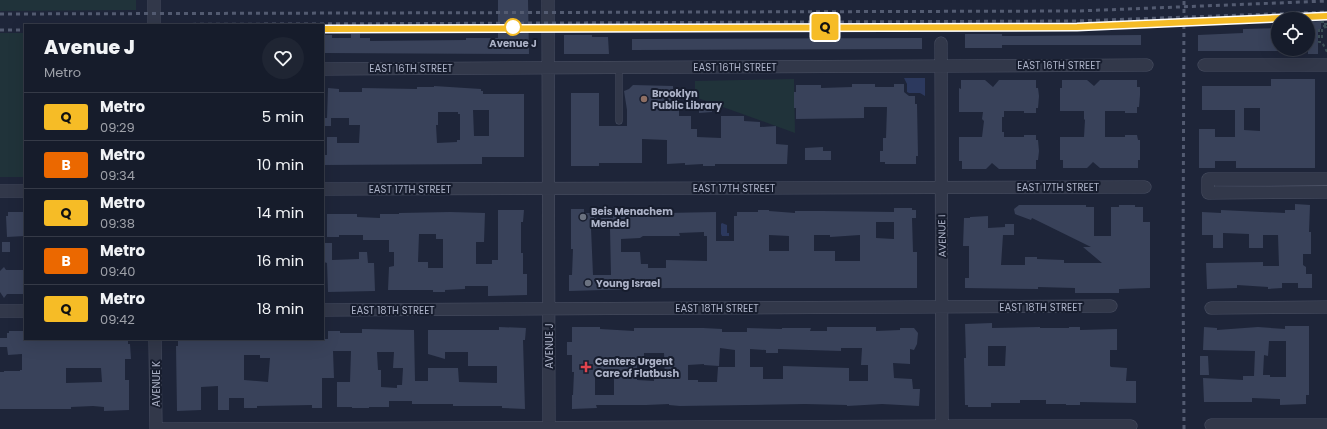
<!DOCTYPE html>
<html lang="en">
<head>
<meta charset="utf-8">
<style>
  body { margin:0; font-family:Poppins,sans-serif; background:#1f2533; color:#f1f3f6; height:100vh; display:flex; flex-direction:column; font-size:15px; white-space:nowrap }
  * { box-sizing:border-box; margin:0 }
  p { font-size:13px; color:#9ea1a9 }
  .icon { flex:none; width:22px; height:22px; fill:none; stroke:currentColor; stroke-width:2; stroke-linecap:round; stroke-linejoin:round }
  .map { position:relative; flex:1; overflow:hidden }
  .side { position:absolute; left:24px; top:24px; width:300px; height:316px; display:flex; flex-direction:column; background:#161c2b; border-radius:0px; box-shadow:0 4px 16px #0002,0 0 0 1px #353a47 }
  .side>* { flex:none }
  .badge { padding:0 8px; border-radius:3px; font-size:14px; line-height:26px }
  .controls { position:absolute; left:1271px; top:12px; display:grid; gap:8px }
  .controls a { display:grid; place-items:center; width:44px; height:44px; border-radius:50%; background:#161c2b; box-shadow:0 4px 16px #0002,0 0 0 1px #353a47; font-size:20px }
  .map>.badge { position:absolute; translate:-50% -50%; box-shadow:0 0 0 2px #fff }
  .round { display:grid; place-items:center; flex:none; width:42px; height:42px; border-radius:21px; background:#1f2533 }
  .head { display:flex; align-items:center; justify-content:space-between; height:68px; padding:0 20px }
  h1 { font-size:19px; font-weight:800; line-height:30px }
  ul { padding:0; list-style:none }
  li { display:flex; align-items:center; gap:12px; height:48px; padding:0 20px; border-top:1px solid #353a47 }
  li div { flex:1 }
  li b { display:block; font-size:15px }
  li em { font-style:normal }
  li .badge { min-width:44px; font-weight:700; text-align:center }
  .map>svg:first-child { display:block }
  .green { fill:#20333a }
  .water { fill:#2c395e }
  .building { fill:#39425a; fill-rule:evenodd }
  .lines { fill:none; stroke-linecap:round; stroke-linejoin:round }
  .lane-casing { stroke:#4c5265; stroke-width:7 }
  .street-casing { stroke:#4c5265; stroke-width:13 }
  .path { stroke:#3d5058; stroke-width:2; stroke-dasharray:3 3; stroke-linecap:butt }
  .lane { stroke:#32384a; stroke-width:6 }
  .street { stroke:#32384a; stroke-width:12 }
  .rail { stroke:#535b71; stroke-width:3; stroke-dasharray:4 4; stroke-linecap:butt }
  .line-casing { stroke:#fff; stroke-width:9 }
  .line { stroke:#f6bc26; stroke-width:6 }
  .stop-dot { fill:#fff; stroke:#f6bc26; stroke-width:2 }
  .education-dot { fill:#8d6e63; stroke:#171d2e; stroke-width:1.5 }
  .worship-dot { fill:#6b7280; stroke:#171d2e; stroke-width:1.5 }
  .health-dot { fill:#e0444e; stroke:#171d2e; stroke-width:1.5 }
  .labels { text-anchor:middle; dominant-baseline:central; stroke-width:4; stroke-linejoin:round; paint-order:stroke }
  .stop-label { font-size:10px; font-weight:bold; fill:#acb2c7; stroke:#171d2e }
  .street-label { font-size:10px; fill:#acb2c7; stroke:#171d2e }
  .poi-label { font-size:10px; font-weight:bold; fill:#acb2c7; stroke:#171d2e; text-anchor:start }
</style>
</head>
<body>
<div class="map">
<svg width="1327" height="429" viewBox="0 0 1327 429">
  <rect width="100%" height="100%" fill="#1e2539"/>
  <path class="green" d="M0,0h136v10l-136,1z
    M0,33h25v144h-25z
    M794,79l1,54 -100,-36v-16z"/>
  <path class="water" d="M904,78h21v18l-5,-3h-11l-2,-1v-8z
    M722,223l5,2v8h2v3h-7l-1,-2v-10z"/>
  <path class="building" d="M498,0h30l1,54 -206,-1v-18h9v3h19v-4h9v4h10v3l96,-1v-2h32z
    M1321,21v8h-3v25h-10v-32z
    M1278,28v23h-80v-16l45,-2v-4z
    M965,34h37v2l139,-1v10h-139v3h-37z
    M564,35h28v2h16l1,17h-45z
    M922,38v11l-290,1v-11z
    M1271,79h44v89h-79v-7h-21v7h-16v-39h16v8h20v-27h-33v-24h69zM1244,108h16v23l-16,-1z
    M961,80h24l8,7 6,-7h37v8h2l1,8 -1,12h-2v5h-12v-2h-20v6h-2v15h2v5h20v-2h12v5h2l1,11 -1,9h-2v9h-37l-7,-6 -6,6h-24v-8h-3v-24h23l2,-16 -2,-2 1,-7h-24v-24l2,1z
    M1062,80h25l7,6 6,-6h37v7h3v8l-1,12h-2v6h-12v-2h-20v26h20v-2h12l1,5h2v20h-2v8h-38l-7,-6 -6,6h-24v-8h-3v-23h24l1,-17 -1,-1v-8h-24v-23h2z
    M852,84h23v3h19v-3h10v8l5,4h6v8h2l1,52h-2v8h-31v-2h-5v-11h3v-13h3l1,-31h-23v11l-68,1v-11h-2v-16h2v-7h25v3l31,-1z
    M633,85l40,1v7h6v23h12v13h6v8l24,1v-22h23v5l16,1v5l16,-1v18l12,1 -1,19h-72v2h-12v-2l-18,1v-2l-18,1v-24l-25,-1v24h-43v3h-28v-73h28v33h28v-16l-3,-19 5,-2z
    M434,86l47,3v2h2v3h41v63h-42v7l-158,1v-10h3v-18h10v6h22l1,-18h-11v-7h-22l1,-30 11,1v3h23v-4l55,1v-2h17zM473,110h16v26h-15zM438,112h20v2h2v26h-3v2l-20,1 -1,-18h2z
    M699,102h13v10l-13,1z
    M323,118h8v8h-8z
    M823,147v4h8v9h-26v-12z
    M1295,204l15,1 -1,27h2v22h-8v11l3,2v7h6v14h-14v-5h-16v5l-14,1v-2l-31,-2v3l-30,1 -1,-26 57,-1v4h16l-1,-31h-15v13h-14v-14l-26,-1v15h-10v-13h-11v-23l19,1v-3l64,3v-3h10z
    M1019,205h67v2h8v29h17v-29h8v-2h16v2h8v15h7v66l-31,1v4h-44v-5l-37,-1v2l-73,-1v-10h4v-32h-6l1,-28h6v-1l18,-1v12l17,-1v-3h9v11h-11l-2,30h24v-8h12v2l27,1v3h38l-19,-16h8l-59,-29 -1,2 -16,-6 -1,-5z
    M894,208h18v2h4v8h-4l1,34h4v36h-249l-99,3v-16h3l1,-26h-2v-40h13v4h10v5h19v-7h8v1l44,1 51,-1v29h18v-25h3v-4h21v-2h11v1l26,2v-2h28l71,1zM876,222h18v17l-18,-1zM591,228h19l1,47h-18zM704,232v4h3v25l-41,-1v8h-18v-4h-7l-1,-12h-19v-13l19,-1 3,-2h37l-1,-3zM769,235l20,1v15h-20zM814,235h16v2l30,-2v26h-25v-10h-21z
    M498,210h26l-1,12h-2v31h2v21h4v21l-39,1v-10h-23v3l-20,1v2h-12v-2h-45l1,-23 5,-1v-14h-5v-12h-26v-5h-24v2h-12v-23h30v3l23,1v-4h19v-1l51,-1 35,1 -1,29h-8v22h16v-4h6zM419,234h17v5h7v29h-15v-6h-10z
    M8,212h17v24l-18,1 -1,-21h2z
    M2,242h8v10h-8z
    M324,243h8v17l27,-1v-7h8l1,11h6l1,28 -47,1 -1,-29 -3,-1z
    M4,267l2,3h19v24h-18l-3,4 -4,-6v-21z
    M992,323v5l48,-1v1h29v-1h11v3l37,-1v21h-7v16l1,1 16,1 -1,13h10v22l-56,-1v3h-14v-1h-20v-4h-26v3h-29v4h-23v-2h-3l-1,-47h2l-1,-34zM988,346h18l-1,20h-17z
    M1285,326h24v69h-3v9l-26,1v-6l-28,-1v4h-48l-1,-24 40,2v-4h11l1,-25 -52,-1 1,-23 13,1v2l41,-3 27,2zM1269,341h17v36h-16v-2h-7l1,-20 4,1z
    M499,327l27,1 -1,12h-2l2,69 -23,-1v-2h-49v-2h-41v-3h-23v6h-20v1h-17v-1h-15v-25h13l1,-31h-18l1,27h-12v30h-10v-3l-55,1v2h-13v-10h-15v12h-11v-24l-17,1v23l-24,1 -1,-65h2v-7h150v-8h12v2h22v-4l52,1 1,51h13v-13h30l1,14 38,1v-17h-29v-14h-23v7l-17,-5v-24h71zM377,352h17l-1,16h10l-1,17h-5v3l-16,-1v-17h-3zM244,355h16v3h10l-2,24 -24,-2z
    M572,327h28v2l34,2v-3h69l19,1v3h25v-4l35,1v-1h29l-1,3h17v-4h49v4l24,-1v-2h14l4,5 -1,11 -3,6 -4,-1v15l-17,-1 1,15 18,1 1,10h7l-1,17 -37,-2 -35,2v-1l-42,-1 -125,2 -11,-1v-1l-23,1h-50l1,3 -25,1v-14h1l1,-23h-2v-17h-5v-13h5zM720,348l15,2v17h-17l-1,15h-19v-2h-10v-15l16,-1v1l15,1zM841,348h21l-1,17h7v16h-19v-13l-66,-2v13h-20v-12h-13v-18l16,1v3h12v-4l63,2zM644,353h20l1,25 -11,1v2l-17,-1v-17h7zM595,372h16l-1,5h4v18h-19z
    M9,331h16v8h103v5h2l1,15h-6v21h4v30l-25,1v-4l-11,-1 -22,1v2h-71v-37h4v-1h16v-1h2v-16l-14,1 -1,-8h-7v-9h7v-5h2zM66,368h35l1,14 -36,1z
    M1200,356h8l1,19h-9z"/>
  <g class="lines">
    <defs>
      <path id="lane" d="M619,121v-54"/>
      <path id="street" d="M154,0v25
        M548,0l1,429
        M941,43l1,386
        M1204,65h123
        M323,69l824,-4
        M1327,179h-119v14l119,-1
        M323,189l822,-2
        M0,191h25
        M1211,308l116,-1
        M323,310l788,-4
        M0,311h25
        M155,339l1,90
        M1211,425h116
        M156,429l804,-3h171"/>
    </defs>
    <use href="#lane" class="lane-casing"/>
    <use href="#street" class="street-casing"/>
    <path class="path" d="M1321,22h6
      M1327,24h-4v2h4
      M1319,29v13h3l5,10
      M1322,38v-10l5,-1"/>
    <use href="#lane" class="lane"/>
    <use href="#street" class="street"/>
    <path class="rail" d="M0,14l1078,-3 249,-10
      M32,25l1044,-4 251,-9
      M0,30h25
      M1184,429l-1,-158 1,-271"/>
  </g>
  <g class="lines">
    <defs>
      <path id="line" d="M323,29l754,-2 250,-11"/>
    </defs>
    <use href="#line" class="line-casing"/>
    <use href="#line" class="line"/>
  </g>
  <circle class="stop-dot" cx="513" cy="27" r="8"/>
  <circle class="education-dot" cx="644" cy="99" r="4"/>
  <g class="worship-dot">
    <circle cx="583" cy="217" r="4"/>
    <circle cx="588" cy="283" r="4"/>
  </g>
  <path class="health-dot" d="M584 361h4v4h4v4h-4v4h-4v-4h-4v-4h4z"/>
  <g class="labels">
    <g class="stop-label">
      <text x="513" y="43">Avenue J</text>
    </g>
    <g class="street-label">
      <text x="1059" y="65">EAST 16TH STREET</text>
      <text x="735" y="67">EAST 16TH STREET</text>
      <text x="411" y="68">EAST 16TH STREET</text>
      <text x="1058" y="187">EAST 17TH STREET</text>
      <text x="734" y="188">EAST 17TH STREET</text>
      <text x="410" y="189">EAST 17TH STREET</text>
      <text transform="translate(942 236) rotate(-91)">AVENUE I</text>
      <text x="1041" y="307">EAST 18TH STREET</text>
      <text x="717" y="308">EAST 18TH STREET</text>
      <text x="393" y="310">EAST 18TH STREET</text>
      <text transform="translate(549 346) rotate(-90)">AVENUE J</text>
      <text transform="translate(156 384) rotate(-90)">AVENUE K</text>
    </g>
    <g class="poi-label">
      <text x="652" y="93">Brooklyn<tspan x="652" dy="12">Public Library</tspan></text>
      <text x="591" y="211">Beis Menachem<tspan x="591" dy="12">Mendel</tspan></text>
      <text x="596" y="283">Young Israel</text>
      <text x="595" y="361">Centers Urgent<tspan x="595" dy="12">Care of Flatbush</tspan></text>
    </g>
  </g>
</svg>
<div class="controls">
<a><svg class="icon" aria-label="locate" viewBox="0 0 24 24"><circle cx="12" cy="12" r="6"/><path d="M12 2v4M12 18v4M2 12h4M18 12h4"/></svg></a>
</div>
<b class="badge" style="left:825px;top:27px;background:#f6bc26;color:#111">Q</b>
<section class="side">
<div class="head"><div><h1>Avenue J</h1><p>Metro</p></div><a class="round"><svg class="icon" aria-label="heart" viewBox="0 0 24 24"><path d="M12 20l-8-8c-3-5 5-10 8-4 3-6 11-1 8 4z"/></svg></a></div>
<ul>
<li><span class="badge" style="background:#f6bc26;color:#111">Q</span><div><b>Metro</b><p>09:29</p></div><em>5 min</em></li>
<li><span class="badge" style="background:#eb6800;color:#fff">B</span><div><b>Metro</b><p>09:34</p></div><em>10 min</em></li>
<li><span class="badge" style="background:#f6bc26;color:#111">Q</span><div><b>Metro</b><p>09:38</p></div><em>14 min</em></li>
<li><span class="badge" style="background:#eb6800;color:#fff">B</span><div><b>Metro</b><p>09:40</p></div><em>16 min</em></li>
<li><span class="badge" style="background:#f6bc26;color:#111">Q</span><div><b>Metro</b><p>09:42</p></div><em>18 min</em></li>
</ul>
</section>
</div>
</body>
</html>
